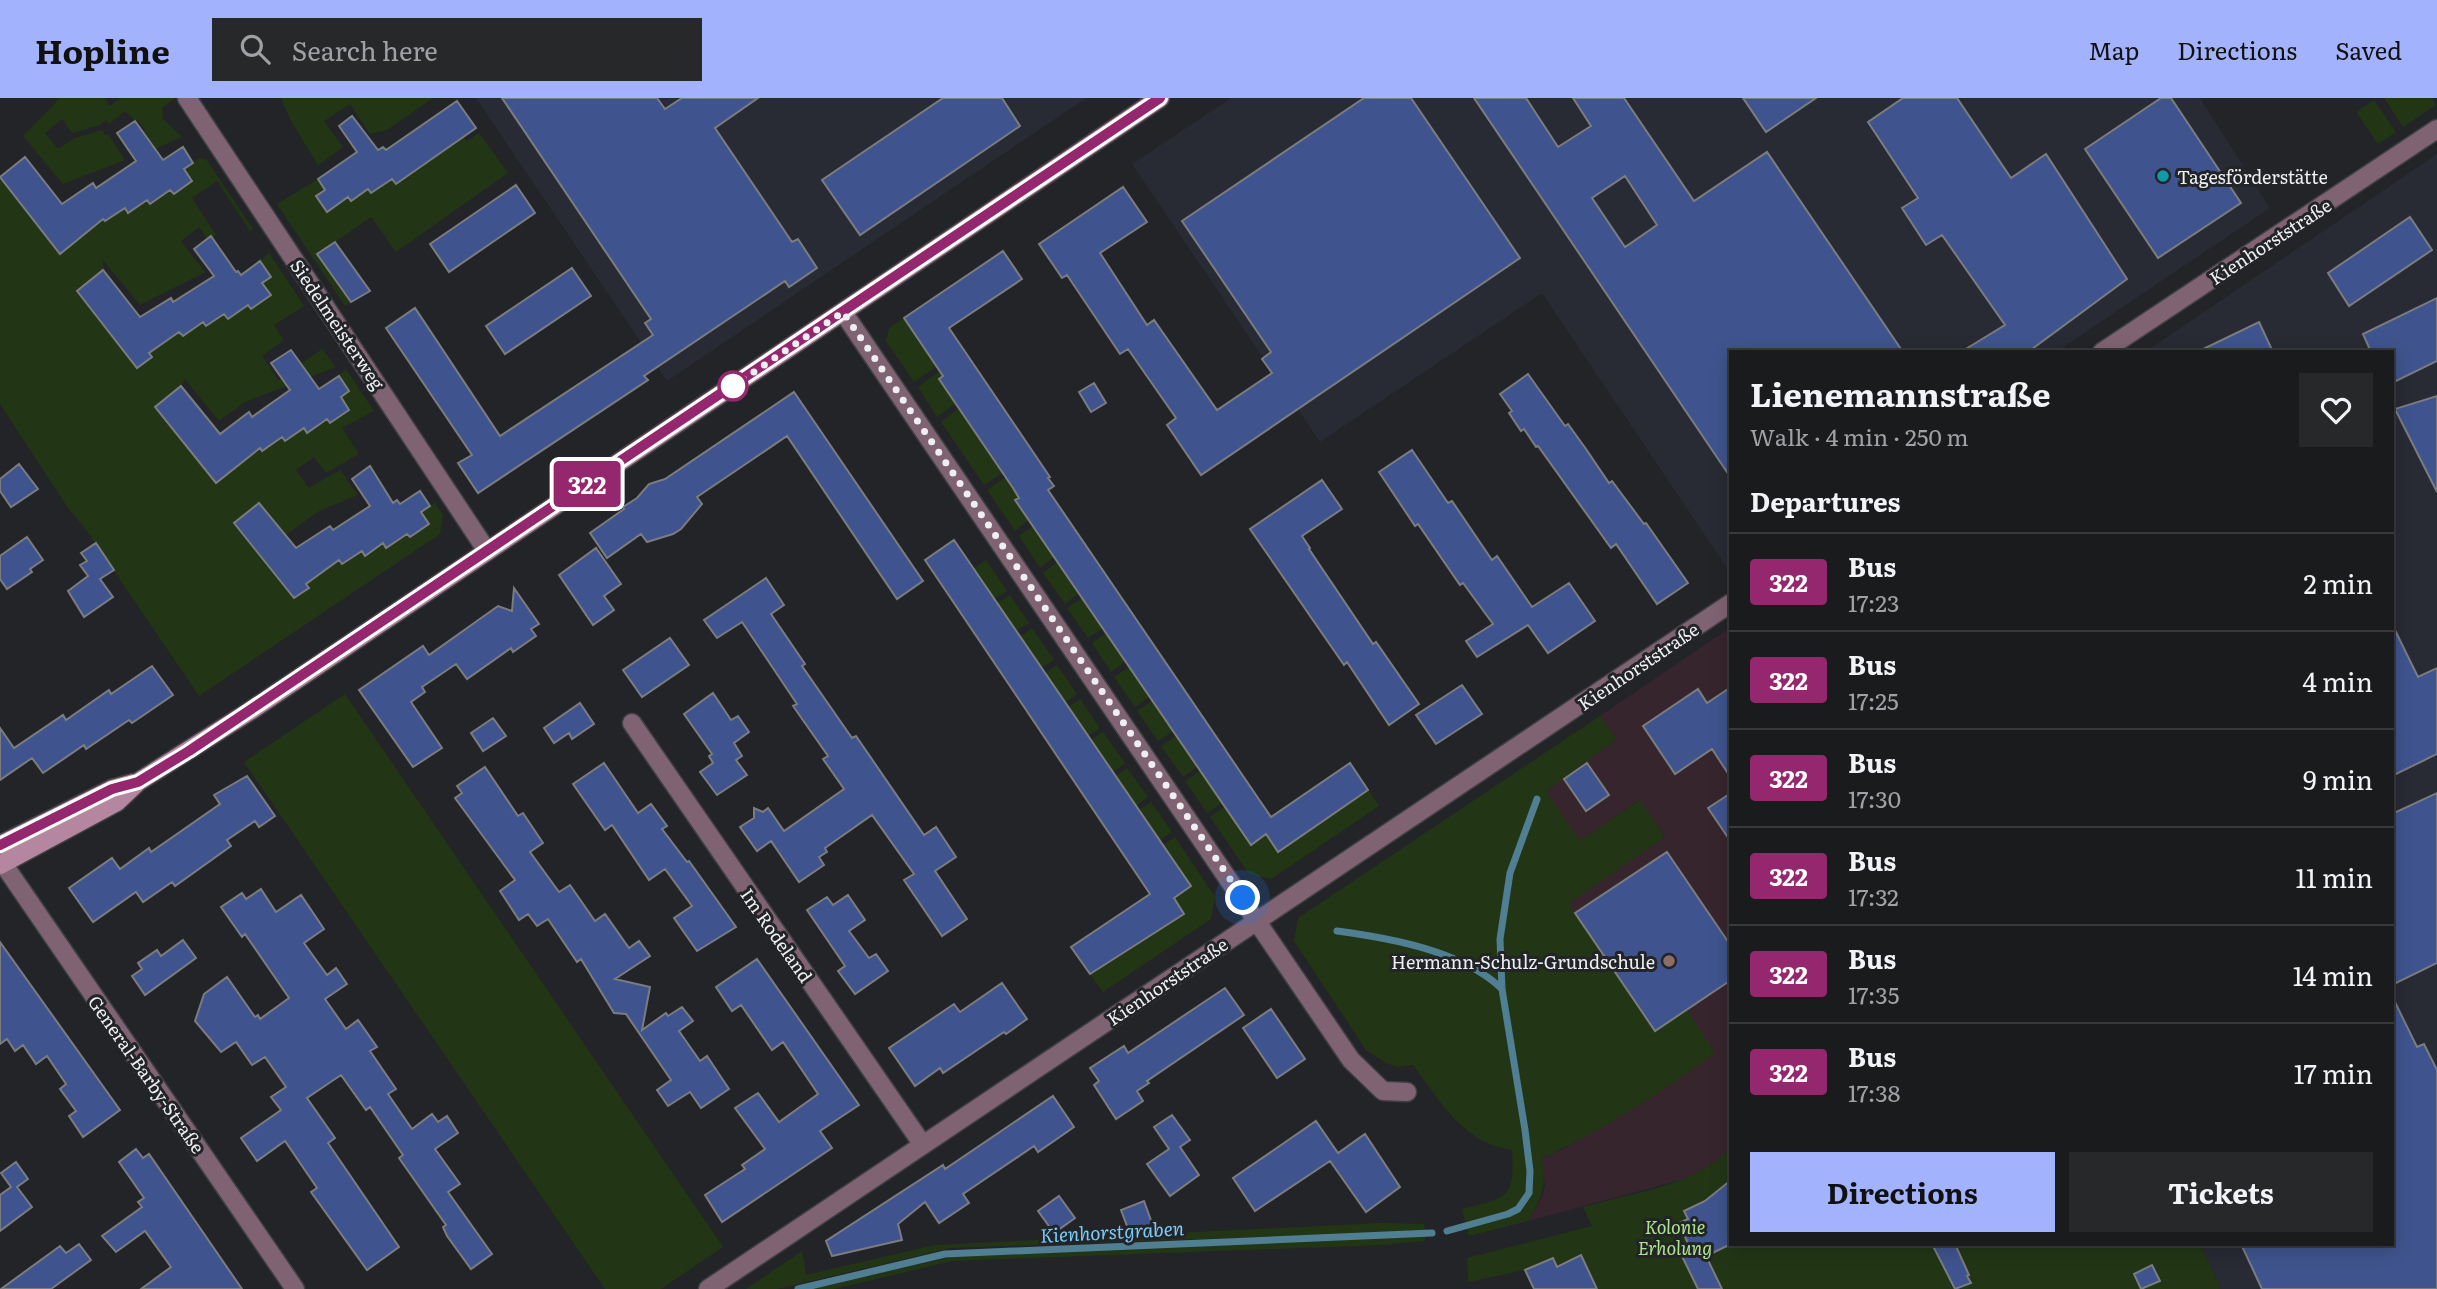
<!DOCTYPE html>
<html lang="en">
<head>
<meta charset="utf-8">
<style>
  body { margin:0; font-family:Literata,serif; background:#27282a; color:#f1f3f6; height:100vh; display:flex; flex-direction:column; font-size:26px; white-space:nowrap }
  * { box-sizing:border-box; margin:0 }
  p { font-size:23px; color:#9fa1a4 }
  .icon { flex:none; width:38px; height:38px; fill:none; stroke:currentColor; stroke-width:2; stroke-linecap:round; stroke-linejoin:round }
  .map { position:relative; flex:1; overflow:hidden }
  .drawer { position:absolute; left:1729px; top:252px; width:665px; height:896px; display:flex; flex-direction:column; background:#1a1b1d; border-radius:0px; box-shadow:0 4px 18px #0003,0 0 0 2px #38393b }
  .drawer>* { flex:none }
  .badge { padding:0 14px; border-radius:5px; font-size:24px; line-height:46px }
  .you { position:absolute; width:35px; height:35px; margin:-18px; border:5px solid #fff; border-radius:50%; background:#1a73e8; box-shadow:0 0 0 10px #1a73e833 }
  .map>.badge { position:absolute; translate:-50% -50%; box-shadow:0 0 0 4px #fff }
  h2 { padding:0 21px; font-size:26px; line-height:63px }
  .round { display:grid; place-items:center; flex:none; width:74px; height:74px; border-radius:0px; background:#27282a }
  .overview { display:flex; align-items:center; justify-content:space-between; height:119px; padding:0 21px }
  h1 { font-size:33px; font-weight:700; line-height:52px }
  .cta { display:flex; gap:14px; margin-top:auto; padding:14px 21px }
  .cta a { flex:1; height:80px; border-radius:0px; background:#a3b2fd; color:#111; font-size:28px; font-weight:700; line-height:80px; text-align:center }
  .cta a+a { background:#27282a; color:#f1f3f6 }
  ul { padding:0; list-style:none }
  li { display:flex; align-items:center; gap:21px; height:98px; padding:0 21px; border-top:2px solid #38393b }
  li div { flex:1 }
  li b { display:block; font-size:26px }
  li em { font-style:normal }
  li .badge { min-width:77px; font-weight:700; text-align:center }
  header { display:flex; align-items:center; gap:42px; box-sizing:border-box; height:98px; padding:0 35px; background:#a3b2fd; color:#111 }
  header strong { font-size:33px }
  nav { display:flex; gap:38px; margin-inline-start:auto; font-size:24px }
  .search { width:490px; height:63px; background:#27282a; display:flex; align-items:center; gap:18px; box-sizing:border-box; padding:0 24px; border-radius:0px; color:#9fa1a4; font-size:26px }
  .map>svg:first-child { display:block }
  .built { fill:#282b34 }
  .education { fill:#37252d }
  .green { fill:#223615 }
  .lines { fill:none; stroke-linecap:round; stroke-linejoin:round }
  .stream { stroke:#507e93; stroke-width:7 }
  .building { fill:#3f548e; stroke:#7b7c80; stroke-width:2; fill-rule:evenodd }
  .street-casing { stroke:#3f4043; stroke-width:21 }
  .secondary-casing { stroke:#3f4043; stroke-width:21 }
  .street { stroke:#806373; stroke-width:18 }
  .secondary { stroke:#b486a0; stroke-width:18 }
  .line-casing { stroke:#fff; stroke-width:16 }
  .line { stroke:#95276e; stroke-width:10 }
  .walk { stroke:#eeeff1; stroke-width:7; stroke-dasharray:0 12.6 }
  .culture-dot { fill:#0f9aa8; stroke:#232427; stroke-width:2.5 }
  .stop-dot { fill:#fff; stroke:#95276e; stroke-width:3.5 }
  .education-dot { fill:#8d6e63; stroke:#232427; stroke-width:2.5 }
  .labels { text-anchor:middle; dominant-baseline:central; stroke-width:6; stroke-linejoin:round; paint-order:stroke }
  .poi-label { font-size:18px; fill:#eeeff1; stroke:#232427; text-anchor:start }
  .street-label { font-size:18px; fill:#eeeff1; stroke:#232427 }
  .park-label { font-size:18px; font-style:italic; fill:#aee48d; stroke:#232427 }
  .water-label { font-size:19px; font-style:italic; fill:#7accf8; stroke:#232427 }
</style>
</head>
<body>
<header>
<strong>Hopline</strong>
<div class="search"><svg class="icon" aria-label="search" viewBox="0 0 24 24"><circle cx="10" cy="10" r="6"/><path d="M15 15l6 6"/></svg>Search here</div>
<nav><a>Map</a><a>Directions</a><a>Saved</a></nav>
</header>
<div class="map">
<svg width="2437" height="1191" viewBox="0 0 2437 1191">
  <rect width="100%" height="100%" fill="#232427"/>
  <path class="built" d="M476,0h610l-419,283z
    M1231,0h969l70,110 -214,144h-325l-2,219 -187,-278 -222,149 -188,-278z
    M2437,56v1135h-216l-21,-45h192v-892h-247z"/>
  <path class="education" d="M1731,529v521l-9,9 -30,20 -164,44 14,-23 3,-12 -4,-27 24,-11 86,-51 4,-66 -87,-128 97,-67 -26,-36 -59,42 -35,-51 72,-52 -17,-23z"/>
  <path class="green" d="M60,0h44l6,8 11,-8h54l-13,10 1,11 19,18 -46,20 5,-23 4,-4 -8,-11 -2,2 -10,-10 -16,13 -3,-4 -6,5 -28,8 -10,-14 -17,14 13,16 17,-11 27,-8 3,5 3,-1 17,26 -62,24 -40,-48z
    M281,0h152l-46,32 -17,4 -20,-30 -26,17 19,26 -25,18 -27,-44z
    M2384,0h48l4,7 -33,22z
    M2374,2l22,32 -18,12 -22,-32z
    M479,35l29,40 -112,79 -25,-35 -53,37 33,48 -6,4 -68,-102 41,-25 7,11 2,22 21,-15 3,4 17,-12 4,4 20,-14 4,4 68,-46 3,4z
    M199,60l7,1 47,70 -3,2 -33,-50 -25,17 24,37 -8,4 -9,-12 -18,14 24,31 -65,33 -37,-45v10l-26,21 61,77 14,-11 -3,-4 30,-21 24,-10 4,4 17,-12 4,4 42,-42 -10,-15 9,-8 35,53 -30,19 10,15 -22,16 16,24 44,-31 14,18 -91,35 -26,19 -34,-42 -4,7 -26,21 61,76 43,-37 2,4 21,-13 3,4 19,-13 3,4 20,-13 3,4 19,-13 -8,-13 8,-7 -10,-14 7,-7 28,42 -32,17 17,26 -33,19 -12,-16 -18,13 13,18 31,-18 18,25 -39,16 -33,24 -26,-32 -25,20 59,75 14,-10 -2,-4 33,-24 3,4 20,-13 3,5 18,-13 3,4 21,-13 4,3 18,-13 -8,-12 14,-9 8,12 -3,19 -241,162 -112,-165 -19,-23 -68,-104v-225l60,75 42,-37 3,4 20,-13 4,5 18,-13 3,4 20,-14 22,-9 -8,-12z
    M904,220l33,48 -23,16 -28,-41 3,-13z
    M940,273l3,5 -4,4 11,15 10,5 -23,17 -19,-30z
    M963,307c12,23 22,50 44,65l-23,15 -43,-63z
    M1010,376l7,11 -4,4 6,9 -3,2 13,20 -14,11 -28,-41z
    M1033,428l21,31 -14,11 -21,-32z
    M986,462l21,31 -13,8 -21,-30z
    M1057,464l22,31 -14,11 -22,-31z
    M1010,497l19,28 -13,8 -19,-28z
    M1082,500l21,30 -15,10 -21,-30z
    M1032,530l22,32 -13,8 -21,-31z
    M1106,535l19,29 -14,10 -19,-29z
    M1057,567l20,29 -12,9 -20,-30z
    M1129,569l20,30 -14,10 -21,-30z
    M345,596l378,553 -62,42h-56l-361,-527z
    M1080,601l20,29 -12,8 -20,-29z
    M1152,603l21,30 -15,10 -21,-30z
    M1600,618l17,23 -71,52 34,50 60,-41 25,37 -96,66 86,128 32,-21 28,43c-54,40 -113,78 -174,106 7,26 0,40 -13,62l-59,15 -7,-27c45,-11 53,-10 50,-59 -48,-6 -72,-49 -99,-85l-16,2 -11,-4 -20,-13 -72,-109 4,-23z
    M1103,634l22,31 -12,9 -22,-32z
    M1176,638l21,31 -14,10 -22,-31z
    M1127,670l21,29 -12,9 -20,-30z
    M1200,673l22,32 -15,10 -22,-32z
    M1368,692l11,16 -108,73 -22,-5 -39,-57 14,-10 26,38 16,-11 12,18z
    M1151,704l21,30 -12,8 -21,-30z
    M1175,739l40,60 -4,22 -108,73 -13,-18 94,-60 -10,-16 17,-12 -28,-41z
    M1731,1050v96h469l21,45h-624l-16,-34 -24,12 -5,-9 -27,12 -57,12 -1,-24 125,-32 -9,-19c49,-14 112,-21 148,-59z
    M1380,1125l44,1 1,7 -474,17 -174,41h-31l56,-38 4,24 129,-30z
    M1425,1137v6l-43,4 -430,16 -118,28h-28l145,-32z"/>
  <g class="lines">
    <path class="stream" d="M1337,833c53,7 126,20 165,58
      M1447,1133l61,-17 10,-5 11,-16 1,-22 -5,-41 -23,-141 -2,-50 10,-66 27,-74
      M798,1191l147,-35 487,-21"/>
  </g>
  <path class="building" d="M502,0h155l8,11 17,-11h76l-43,30 77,114 6,-3 19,29 -28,19 -4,-6 -141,95 4,4 -170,113 -20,-30 14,-8 -86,-127 29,-20 85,128 153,-101 -8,-12 6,-4z
    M943,0h59l18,28 -160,109 -38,-55z
    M1364,0h47l109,160 -319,217 -34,-50 9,-7 -48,-69 -8,5 -53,-79 -5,3 -23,-34 84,-57 24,35 -47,31 47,72 7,-5 63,90 55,-37 -10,-14 9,-7 -89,-131z
    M1474,0h52l32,49 33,-21 -18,-28h51l70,103 73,-49 136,200h-172v126zM1625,78l32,49 -32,22 -33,-49z
    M1743,0h73l-50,34z
    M1903,0h54l54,80 35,-24 81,125 -99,73h-67l44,-27 -63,-90 -16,10 -24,-37 16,-10 -50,-76z
    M2161,0h10l70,105 -83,55 -73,-109z
    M457,3l19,27 -80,56 -4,-5 -21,14 -3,-4 -17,12 -3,-4 -21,15 -11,-16 9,-6 -7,-11 39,-27 -18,-26 13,-10 26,34 5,-3 3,3z
    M135,23l28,39 20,-13 10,16 -9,6 8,12 -18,13 -4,-4 -20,14 -3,-4 -19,13 -3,-5 -20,13 -2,-2 -43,35 -60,-77 25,-20 37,47 31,-21 3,5 40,-27 -19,-28z
    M516,87l19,28 -86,59 -19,-28z
    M2410,119l22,33 -83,56 -21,-33z
    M211,138l25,36 2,-1 3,4 19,-14 11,16 -9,6 9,12 -20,14 -3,-4 -20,14 -4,-5 -18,12 -3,-4 -20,14 -4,-4 -30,21 3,4 -15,11 -60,-77 26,-21 37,47 31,-19 2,4 41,-26 -20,-27z
    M335,144l35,49 -19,11 -34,-48z
    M1003,153l19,28 -73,49 101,149 -2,1 6,8 -6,4 223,327 79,-54 18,27 -90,62 -12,-18 -15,11 -236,-345 4,-2 -6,-10 -74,-109 4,-3 -39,-58z
    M572,170l19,28 -86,58 -19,-28z
    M2437,200v63l-45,22v-31h-21l-8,-18z
    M2259,224l14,30h-76z
    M291,252l28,39 20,-13 10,15 -8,6 8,13 -19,13 -3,-4 -20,14 -3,-5 -19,13 -3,-4 -20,14 -2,-3 -44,35 -61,-76 26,-21 39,48 29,-22 3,5 38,-27 -19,-27z
    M1528,276l37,52 3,-2 18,25 23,34 3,-2 32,43 2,-1 42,60 -31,21 -41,-60 -5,4 -73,-102 -2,1 -12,-18 -3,2 -12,-18 3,-2 -12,-17z
    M1094,285l12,20 -15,9 -12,-20z
    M794,294l129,189 -26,18 -110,-163 -90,61 5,7 -21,25 -8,5 -26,8 -6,-8 -34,24 -17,-25 34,-24 -1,-2 14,-9 12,-14 16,-5z
    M2437,298v96l-42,-83z
    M1412,352l36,53 4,-2 40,59 5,-4 35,51 37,-24 26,38 -47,32 -20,-28 -51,32 -11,-16 27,-17 -30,-41 -3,2 -42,-61 -3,2 -36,-54z
    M19,366l19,25 -27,18 -11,-16v-12z
    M370,368l23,37 4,-3 3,4 20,-13 10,15 -9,6 8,12 -19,13 -3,-3 -21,14 -3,-5 -18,13 -3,-5 -20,13 -3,-4 -33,24 3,4 -15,10 -60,-75 25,-20 37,45 34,-22 3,4 37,-24 -18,-27z
    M1322,382l20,29 -40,27 8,12 -1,1 64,95 3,-2 43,62 -30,21 -42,-63 -3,3 -94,-136z
    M27,439l16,23 -13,9 2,3 -25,17 -7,-10v-23z
    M954,442l237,346 -17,12 10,16 -94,60 -19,-27 79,-53 -225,-334z
    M96,445l18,27 -14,9 13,18 -29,20 -16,-26 20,-15 -8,-11 7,-4 -6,-8z
    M596,450l25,36 -17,12 10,14 -21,15 -34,-50z
    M766,480l18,27 -13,9 34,50 -3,2 50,72 4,-2 68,99 12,-8 20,30 -21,14 32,48 -25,17 -38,-56 10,-6 -42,-59 -47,33 2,4 -8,5 5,8 -25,17 -28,-41 -14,10 -17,-24 14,-9v-10l9,4 5,-4 16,23 60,-42 -21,-30 5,-3 -35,-50 4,-2 -55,-82 -25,16 -13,-18z
    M514,490l25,36 -8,5 5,7 -23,16 -2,-4 -44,31 -11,-15 -34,23 3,5 -14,10 31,46 -29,19 -54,-77 64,-44 6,9 69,-49 14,5z
    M2392,526l26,53 19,-9v86l-45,22z
    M670,540l19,27 -47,32 -19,-27z
    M152,568l21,29 -41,28 -3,-3 -43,29 -2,-4 -41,28 -11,-15 -32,22v-52l14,20 49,-33 3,5 43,-30 2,4z
    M1462,587l20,29 -46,30 -20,-29z
    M1731,589v91l-19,-29 -37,25 -32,-48 55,-37 9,14z
    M713,595l18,27 7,-4 11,16 -15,11 8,13 -6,4 11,15 -30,20 -17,-23 13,-9 -4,-7 3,-2 -28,-40z
    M580,605l14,21 -22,15 -3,-6 -15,10 -10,-15z
    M493,620l13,18 -23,15 -12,-18z
    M604,665l34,50 13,-9 16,22 -5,3 25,33 2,-1 47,66 -39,24 -23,-33 18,-12 -27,-37 -16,11 -37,-55 -7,5 -32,-46z
    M1587,665l22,32 -23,16 -22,-32z
    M485,669l33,49 5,-3 20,30 -13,9 29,40 11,-7 25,36 10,-7 24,34 10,-7 11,15 -35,23 35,8 -8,43 24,-17 2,3 14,-9 11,14 -14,10 21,30 7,-5 22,33 -28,19 -11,-16 -22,14 -11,-16 14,-10 -45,-66 -12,-1 -33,-54 -4,3 -29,-43 -11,7 -9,-12 -9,6 -19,-29 15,-11 -60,-82 7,-5 -5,-7z
    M247,678l28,40 -16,11 -4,-6 -28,19 4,6 -56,40 -3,-4 -29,20 -7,-10 -43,30 -24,-34 43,-30 8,11 29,-21 2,4 69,-48 -6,-9z
    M1731,695v49l-23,-34z
    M2437,695v170l-45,22v-171z
    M1667,754l64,94v34l-76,51 -80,-118z
    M261,791l15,23 25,-17 23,34 -20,14 23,32 9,-7 11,16 -22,15 21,30 12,-9 19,27 -7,4 26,38 -8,5 24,35 20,-15 6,8 9,-6 11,17 -23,16 25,35 -12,8 44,62 -21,15 -24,-33 -4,-9 3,-2 -47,-67 4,-3 -33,-48 -4,3 -25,-35 -34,23 28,40 -7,5 71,104 -32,23 -56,-78 6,-4 -32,-47 -28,20 -16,-23 40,-28 -10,-13 15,-10 -21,-30 -13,8 -16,-23 -15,10 -26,-31 9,-27 23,-17 28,40 3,-2 2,4 29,-21 -44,-64 -3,3 -21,-30 21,-14 4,6z
    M848,797l17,25 -16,11 20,27 7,-4 12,17 -33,23 -17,-23 7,-5 -38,-56 20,-13 6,8z
    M183,842l13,18 -51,37 -13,-19 10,-7 -4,-6 19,-13 4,6z
    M0,844l120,168 -37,27 -14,-21 7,-5 -16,-22 6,-5 -19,-28 -11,8 -13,-19 -8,6 -8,-12 -7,5z
    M757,861l102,146 -39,26 12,17 -110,74 -17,-27 40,-26 -3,-4 23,-16 -30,-41 23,-15 21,29 39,-28 -35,-52 -11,8 -31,-45 -9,6 -16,-24z
    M1002,885l25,36 -21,15 -2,-2 -61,41 -3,-5 -25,18 -26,-38 65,-44 6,8z
    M1225,890l19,27 -97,66 2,2 -12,8 6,10 -27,18 -22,-34 5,-4 -9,-13 34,-22 4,7z
    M2392,898l25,51 7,-3 13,26v219h-175l-21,-45h151z
    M1271,911l34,50 -28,19 -34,-50z
    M1053,998l21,31 -36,25 -4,-6 -71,48 6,9 -30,20 -14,-21 -27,22 4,16 -70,16 -6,-15 117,-76 2,4z
    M1172,1017l18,25 -10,7 19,28 -29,21 -23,-32 22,-15 -15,-22z
    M1316,1023l22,32 27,-19 35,53 -34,25 -36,-51 -75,50 -22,-33z
    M136,1051l7,9 6,-4 93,135h-101l30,-22 -26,-36 -29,21 -14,-16 40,-29 -4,-5 6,-4 -25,-36z
    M16,1064l12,17 -11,8 15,20 -32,24v-36l11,-8 -10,-14z
    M1731,1082v64l-25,12 16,33h-24l-18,-37 10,-4 -11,-25 9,-4 -4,-8 21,-10z
    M1059,1098l16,22 -21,15 -16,-22z
    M1144,1103l9,25 -23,8 -9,-24z
    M79,1146l12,16 -40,29h-50l59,-43 6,7z
    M1932,1146h23l14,31 -2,1 4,7 -16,6z
    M1581,1157l16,34h-63l-9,-19 28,-12 4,9z
    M2152,1167l8,16 -19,8 -7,-15z"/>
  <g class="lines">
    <defs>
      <path id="street" d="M187,0l300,453
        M843,214l508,748 32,31 24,1
        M2102,254l335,-223
        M632,625l291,422
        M0,761l295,430
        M708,1191l1023,-686"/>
      <path id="secondary" d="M0,747l112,-56 22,-6
        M0,767l117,-63 21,-20 112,-71 910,-613"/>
    </defs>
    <use href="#street" class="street-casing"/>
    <use href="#secondary" class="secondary-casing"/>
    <use href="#street" class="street"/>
    <use href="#secondary" class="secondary"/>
  </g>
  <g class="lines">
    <defs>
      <path id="line" d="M0,747l112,-56 26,-7 51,-31 971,-653"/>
    </defs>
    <use href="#line" class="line-casing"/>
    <use href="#line" class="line"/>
    <path class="walk" d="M733,288l110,-74 400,586"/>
  </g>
  <circle class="culture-dot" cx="2163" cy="78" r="7"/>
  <circle class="stop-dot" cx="733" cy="288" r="14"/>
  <circle class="education-dot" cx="1669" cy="863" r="7"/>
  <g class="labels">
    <g class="poi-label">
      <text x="2177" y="78">Tagesförderstätte</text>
      <text x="1655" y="863" text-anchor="end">Hermann-Schulz-Grundschule</text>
    </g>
    <g class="street-label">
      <text transform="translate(2270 143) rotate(-33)">Kienhorststraße</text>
      <text transform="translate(338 226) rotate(56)">Siedelmeisterweg</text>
      <text transform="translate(1638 568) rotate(-34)">Kienhorststraße</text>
      <text transform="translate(777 837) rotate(55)">Im Rodeland</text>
      <text transform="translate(1167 883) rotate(-34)">Kienhorststraße</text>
      <text transform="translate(147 976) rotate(55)">General-Barby-Straße</text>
    </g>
    <g class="park-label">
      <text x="1675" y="1128">Kolonie<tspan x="1675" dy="21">Erholung</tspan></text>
    </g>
    <g class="water-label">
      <text transform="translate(1112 1133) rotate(-3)">Kienhorstgraben</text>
    </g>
  </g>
</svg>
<div class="you" style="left:1243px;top:800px"></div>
<b class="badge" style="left:587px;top:386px;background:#95276e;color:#fff">322</b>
<section class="drawer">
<div class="overview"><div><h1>Lienemannstraße</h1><p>Walk · 4 min · 250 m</p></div><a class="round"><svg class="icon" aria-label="heart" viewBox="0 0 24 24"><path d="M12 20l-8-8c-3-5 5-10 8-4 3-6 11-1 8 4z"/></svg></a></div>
<h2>Departures</h2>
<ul>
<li><span class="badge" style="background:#95276e;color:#fff">322</span><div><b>Bus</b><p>17:23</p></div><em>2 min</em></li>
<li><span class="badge" style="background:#95276e;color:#fff">322</span><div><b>Bus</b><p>17:25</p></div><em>4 min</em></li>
<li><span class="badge" style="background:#95276e;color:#fff">322</span><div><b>Bus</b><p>17:30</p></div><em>9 min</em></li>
<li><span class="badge" style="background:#95276e;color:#fff">322</span><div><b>Bus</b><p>17:32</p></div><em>11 min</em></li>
<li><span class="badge" style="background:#95276e;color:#fff">322</span><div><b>Bus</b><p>17:35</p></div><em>14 min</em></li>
<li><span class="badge" style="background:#95276e;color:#fff">322</span><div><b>Bus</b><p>17:38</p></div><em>17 min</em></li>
</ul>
<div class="cta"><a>Directions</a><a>Tickets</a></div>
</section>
</div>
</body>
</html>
